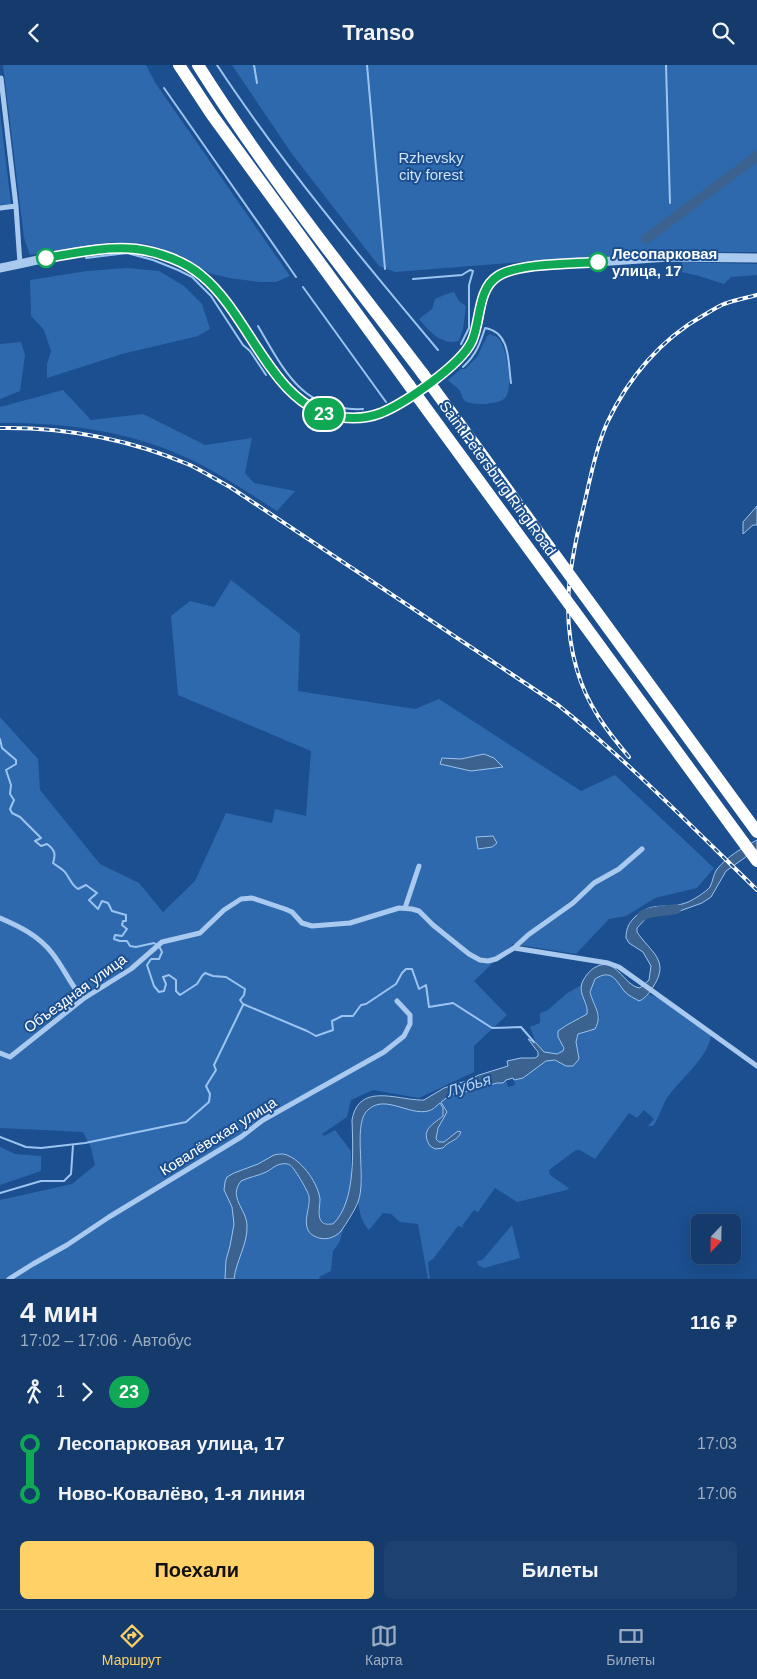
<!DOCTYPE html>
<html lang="ru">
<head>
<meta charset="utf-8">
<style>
  body { margin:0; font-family:Arial,sans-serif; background:#1d4271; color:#f1f3f6; height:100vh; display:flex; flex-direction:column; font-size:19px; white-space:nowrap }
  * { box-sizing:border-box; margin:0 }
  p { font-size:16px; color:#9dadc1 }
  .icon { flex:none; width:28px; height:28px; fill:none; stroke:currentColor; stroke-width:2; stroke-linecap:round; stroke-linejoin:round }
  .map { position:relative; height:1214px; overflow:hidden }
  .details { display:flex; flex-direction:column; background:#143b6b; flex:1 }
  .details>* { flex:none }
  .badge { padding:0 10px; border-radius:16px; font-size:18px; line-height:32px }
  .needle { width:32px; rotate:202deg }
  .buttons { position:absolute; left:691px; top:1149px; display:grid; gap:10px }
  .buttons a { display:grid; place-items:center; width:50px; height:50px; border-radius:8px; background:#143b6b; box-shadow:0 5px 20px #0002,0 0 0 1px #33557e; font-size:25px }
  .map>.badge { position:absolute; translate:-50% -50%; box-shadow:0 0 0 2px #fff }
  .legs { display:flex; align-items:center; gap:8px; height:55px; padding:0 20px; font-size:16px }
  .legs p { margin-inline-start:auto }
  .overview { display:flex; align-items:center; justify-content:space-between; height:85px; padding:0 20px }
  h1 { font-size:28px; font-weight:600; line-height:38px }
  .cta { display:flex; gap:10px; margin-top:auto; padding:10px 20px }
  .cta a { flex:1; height:58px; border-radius:8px; background:#ffd166; color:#111; font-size:20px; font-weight:600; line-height:58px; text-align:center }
  .cta a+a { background:#1d4271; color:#f1f3f6 }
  ul { padding:0 20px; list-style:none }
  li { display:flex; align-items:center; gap:18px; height:50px; font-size:19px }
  li i { display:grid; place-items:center; width:8px; height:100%; margin:0 6px; background:currentColor }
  li i::after { content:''; width:12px; height:12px; margin:-6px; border:4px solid; border-radius:50%; background:#143b6b }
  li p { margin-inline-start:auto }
  li:first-child i { background:linear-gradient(#0000 50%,currentColor 0) }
  li:last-child i { background:linear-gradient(currentColor 50%,#0000 0) }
  header { display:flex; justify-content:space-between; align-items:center; height:65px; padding:0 20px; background:#143b6b; font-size:22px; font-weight:600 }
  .dock { display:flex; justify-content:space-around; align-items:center; height:70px; border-top:1px solid #33557e; background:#143b6b; font-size:14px; color:#9dadc1 }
  .dock a { display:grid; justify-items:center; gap:2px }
  .dock .current { color:#ffd166 }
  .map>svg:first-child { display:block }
  .green { fill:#2e69ad }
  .water { fill:#3c6290; stroke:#9cc4f0 }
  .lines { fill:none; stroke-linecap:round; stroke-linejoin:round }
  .stream { stroke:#9cc4f0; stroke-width:2 }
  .river { stroke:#3c6290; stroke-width:10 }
  .minor { stroke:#a9c9ee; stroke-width:5 }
  .tertiary { stroke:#a9c9ee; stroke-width:9 }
  .motorway { stroke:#fff; stroke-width:12 }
  .rail-casing { stroke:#fff; stroke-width:4 }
  .rail { stroke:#1b4f8f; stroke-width:2; stroke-dasharray:5.5; stroke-linecap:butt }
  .motorway-bridge { stroke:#fff; stroke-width:12 }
  .line-1-casing { stroke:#fff; stroke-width:11 }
  .line-1 { stroke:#10a855; stroke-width:8 }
  .stop-1-dot { fill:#fff; stroke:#10a855; stroke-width:2.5 }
  .labels { text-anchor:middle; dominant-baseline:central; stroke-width:4; stroke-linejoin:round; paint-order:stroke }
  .park-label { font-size:15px; fill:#cfe3fa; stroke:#1b4f8f }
  .stop-label { font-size:15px; font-weight:bold; fill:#fff; stroke:#1b4f8f; text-anchor:start }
  .street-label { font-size:15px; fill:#fff; stroke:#1b4f8f }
  .water-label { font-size:16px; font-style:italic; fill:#b5d3f5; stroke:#1b4f8f }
</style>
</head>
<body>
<header><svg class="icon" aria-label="back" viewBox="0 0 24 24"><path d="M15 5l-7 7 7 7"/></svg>Transo<svg class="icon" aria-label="search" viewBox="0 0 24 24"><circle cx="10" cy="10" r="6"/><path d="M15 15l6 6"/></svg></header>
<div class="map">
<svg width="757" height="1214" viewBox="0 0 757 1214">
  <rect width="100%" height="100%" fill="#1b4f8f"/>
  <path class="green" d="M3,0h143l10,19 134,192 -14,6h-17l-30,-4 -20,-5 -28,-17 -34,-12 -35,-2 -82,13 -6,-17z
    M232,0h525v187h-81l-167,11 -114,9 -16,-6 -87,-112z
    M0,47l11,92 -11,1z
    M682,197l75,2v11l-26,2 -7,7 -25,-8 -17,-4z
    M127,203l32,3 25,15 18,18 8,25 -12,7 -76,18 -75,24v-14l4,-13 -7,-21 -13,-14 -1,-36 57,-9z
    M454,227l5,9 7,5 -3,23 -4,12c-17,5 -30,-10 -40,-22l13,-10 3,-10 9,-4z
    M490,269c4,2 7,2 10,6 7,10 13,46 6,57 -5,8 -34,9 -41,4 -4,-4 -3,-6 -5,-10 -2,-4 -9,-7 -12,-11l13,-11h4l12,-12 10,-21z
    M21,277l4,13 -5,36 -20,8v-55z
    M63,325l28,30 52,-6 62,31 47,-7 -7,35 9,10 41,8 -18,20c-27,-17 -53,-35 -81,-49 -60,-30 -130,-40 -196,-39v-16z
    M231,515l69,54 -2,57 117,18 24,-10 142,92 34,-16 99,93 -17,20 -42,10 -29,18 -17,3 -33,35 -63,-10 -39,37 33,34 -33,31v26l-55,26 -46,-8 -22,10 -4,17 -25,17 2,2 11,-6 16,21v29l-5,24 -9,16 -4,4c-14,1 -14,-8 -13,-19l-11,-5 -2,13 31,21 6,-7 -5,16 -6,8 -2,20 -12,6 1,2h-320v-79l72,-16 23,-19 -4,-17 -8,-16 -83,-4v-411l38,42 2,31 60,74 39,19 24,29 32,-31 31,-68 46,10 3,-14 31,7 5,-65 -133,-56 -7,-79 19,-15 24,6z
    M606,909c11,3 16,14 24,22h17l1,-2 8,3h4l51,38c-1,20 -30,44 -42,60 -7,9 -9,22 -16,31h-5l6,-7 -10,-9 -7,8 -8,-5 -34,46 -15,-9h-4l-27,20 1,5 19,13 -2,2 -50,12 -22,-14 -17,24 -4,-2 -12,16 3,2 -7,-2 -25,33 -5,3 2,17h-2l-10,-55 -18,-2 -9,-8 -8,-1 -14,17c-7,-7 -10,-19 -11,-29 0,-7 4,-15 4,-23 0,-17 -3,-36 -1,-54 1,-7 7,-15 13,-18 24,-10 44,19 66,-3l3,5v8c-7,5 -16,10 -17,20l19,9 5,-2v-7l-6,6h-5l-3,-2c0,-12 9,-20 10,-31l-5,-7 8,-6 8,-3 8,-1 32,-9h6l3,-3 2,7 7,-2 -1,-5c23,-6 28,-30 53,-14l12,-7 -3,-17 2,-8 8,-3 14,-14c-8,-15 -18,-37 6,-43z
    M581,920c0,11 7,19 6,29 -6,4 -14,9 -21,11l-4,19 1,7 -6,3 -13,-2 -8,-9 -6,-16 10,-4v-10l8,-3 18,-16z
    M0,1082l15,7 26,2v15l-41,14z
    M512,1160l8,33 -36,10 -6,-3 -1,-4 5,-1 3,-3z"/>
  <path class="water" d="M757,441v19h-4l-10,9v-12z
    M484,689l10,4 9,9 -32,4 -31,-7 2,-6 19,1z
    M493,771l4,7 -5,4 -14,2 -2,-12z
    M757,775v9l-31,22 -15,26 -9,6 -25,9h-21l-8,4 -11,12v4c13,20 34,28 16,55 -4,6 -7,11 -14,14 -5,-3 -10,-5 -14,-9 -9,-11 -13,-24 -30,-13l-5,13c4,16 13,22 5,37l-17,5 -2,8 3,17 -6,7h-7l-11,-6 -9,1 -23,17 -9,2 -1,-2 -7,2 -3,3h-6l-32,9 -8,1 -8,3 -8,6 6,10 -9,16 -2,11 3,3h5l14,-11 3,1c-3,9 -13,9 -18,16l-8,1 -5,-3c-10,-16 2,-21 13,-30v-8l-3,-5c-4,3 -7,7 -12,8 -20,5 -45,-19 -62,1 -13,16 1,67 -8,90 -3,8 -12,22 -17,29 -7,8 -18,10 -27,5 -15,-8 -3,-28 -5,-39 0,-5 -16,-31 -19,-32 -2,-1 -5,-2 -8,-1 -6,0 -11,6 -16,8 -8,4 -17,5 -25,9 -13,17 5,27 6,44 1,19 -11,36 -13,54h-9l1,-19 4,-14 4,-22 -2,-17 -8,-17 1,-8 2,-5 7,-4 24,-9 16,-9c5,-1 10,-2 15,1 15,7 29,28 31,43 0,7 -3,18 2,23 3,3 7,2 11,2 23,-22 20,-74 19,-104 7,-39 47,-19 72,-20l20,-12 22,-7 13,-6 29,-9 -1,-5 14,-3h14l3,-2v-4l-10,-13 8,4 8,9 13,2 6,-3 1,-3 -6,-11v-6c9,-7 19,-11 29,-17 2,-11 -9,-19 -5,-31 2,-5 7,-12 12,-15 22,-14 29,18 46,20l9,-8 2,-14 -8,-14 -14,-9 -3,-5c0,-8 2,-14 8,-20 18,-19 33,-7 54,-16 5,-2 18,-10 22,-15 3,-6 3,-12 7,-18 11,-13 25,-21 40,-29z"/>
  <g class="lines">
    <path class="stream" d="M217,0c66,100 144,193 221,285
      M254,0l3,18
      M367,0l18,204
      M666,0l4,138
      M164,23l132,189
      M86,193l41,-5 26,7 25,10 14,7 19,19 32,49 7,6 16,24
      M413,214l49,-4 8,-5 3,1 -4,14v43l-8,16
      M303,222l83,115
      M258,261c27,46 45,86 105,83
      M463,302c13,-12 17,-23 22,-39 26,4 23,35 26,55
      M0,674l2,9 14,12v4l-10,6 5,15 -1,9 4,6 -4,9 2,4 8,4 21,21 -6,3 6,5 6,-2c8,6 9,10 6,19 5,4 11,6 14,12 4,6 5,10 11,14l8,-4 11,8 -8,7 9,9 4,-8 6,2 4,8 14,4v6h-3l-1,4 5,4 -5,7 -7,-1 -1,4 6,2h7l3,5 6,1 18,-4 5,3 3,6 -3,7h-8l-4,6 7,21 5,6 5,-1 2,-7 -3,-7 6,-2 7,5v11l4,4 17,-11 5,-8 3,-3 8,3 13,1 19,12 -1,6 -4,5 3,4 64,27 9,5 17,-6 -1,-9 10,-5h11l8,-11 5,-1 30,-20 6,-11 4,-4h6l7,20 7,-4 3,22 24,-4 39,25 29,-1 13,15
      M0,1072l26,10 15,1 44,-5 101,-21 23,-20 1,-8 -4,-8 10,-16 -2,-5 29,-60
      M0,1128l41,-12h23l7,-7 2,-29"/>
    <path class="river" d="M646,174l111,-83
      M642,851c6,-5 25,-5 34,-7"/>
    <path class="minor" d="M1,13l15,128 4,58
      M0,143l16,-2
      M405,843l14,-42
      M0,853c19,8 39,18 52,35 12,15 18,31 31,46
      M514,883l94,15 11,4 138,99
      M0,988l10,4 73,-58 48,-30 31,-27 38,-9 24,-23 17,-11 11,-1 33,11 7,3 10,11 10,3 38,-3 49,-15 13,1 7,2 14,14 36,29 11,6 8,1 8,-2 18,-11 14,-13 45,-32 21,-20 25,-14 23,-20
      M9,1214l24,-15 34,-19 42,-28 132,-80 22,-17 121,-68 20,-16 6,-12v-9l-13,-14"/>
    <path class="tertiary" d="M0,203c45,-8 96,-26 142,-18 20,3 43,12 59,25 53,42 73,143 150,143 10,0 21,-2 30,-5 21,-8 72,-44 85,-62 26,-36 -1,-75 61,-84l141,-10 89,1"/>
    <path class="motorway" d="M179,0l33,50 197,270
      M198,0c68,108 148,208 225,309"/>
    <defs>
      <path id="rail" d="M0,363c66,-1 129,11 190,37 14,7 27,15 40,22l328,218c71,57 134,122 199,185
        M629,692c-22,-26 -42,-52 -52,-87 -16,-54 -8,-102 5,-156 7,-30 13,-63 25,-91 21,-45 54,-84 97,-108 7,-4 13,-8 20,-11 11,-4 22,-6 33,-9"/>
    </defs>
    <use href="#rail" class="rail-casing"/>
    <use href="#rail" class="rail"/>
    <path class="motorway-bridge" d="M423,309l334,458
      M409,320l348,476"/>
  </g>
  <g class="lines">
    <defs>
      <path id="line-1" d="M46,193c29,-5 60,-12 90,-9 22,3 49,12 66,27 49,40 71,133 138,141 14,2 28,1 41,-4 24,-10 80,-48 91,-72 9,-20 5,-52 26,-65 20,-13 75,-12 100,-14"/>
    </defs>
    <use href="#line-1" class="line-1-casing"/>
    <use href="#line-1" class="line-1"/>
  </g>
  <g class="stop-1-dot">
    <circle cx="46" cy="193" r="9"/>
    <circle cx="598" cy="197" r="9"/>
  </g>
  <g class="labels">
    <g class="park-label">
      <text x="431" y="92">Rzhevsky<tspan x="431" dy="17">city forest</tspan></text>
    </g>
    <g class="stop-label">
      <text x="612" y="188">Лесопарковая<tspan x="612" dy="17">улица, 17</tspan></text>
    </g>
    <g class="street-label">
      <text transform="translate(498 413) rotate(54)">Saint Petersburg Ring Road</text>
      <text transform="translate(75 928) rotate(-36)">Объездная улица</text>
      <text transform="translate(218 1071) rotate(-32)">Ковалёвская улица</text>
    </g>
    <g class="water-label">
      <text transform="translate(469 1020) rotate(-17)">Лубья</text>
    </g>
  </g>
</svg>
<div class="buttons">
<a><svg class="needle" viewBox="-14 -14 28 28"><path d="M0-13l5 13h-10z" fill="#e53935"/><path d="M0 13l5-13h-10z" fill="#9dadc1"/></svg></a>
</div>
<b class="badge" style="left:324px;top:349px;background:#10a855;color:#fff">23</b>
</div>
<section class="details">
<div class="overview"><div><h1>4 мин</h1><p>17:02 – 17:06 · Автобус</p></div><b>116 ₽</b></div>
<div class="legs"><svg class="icon" aria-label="walk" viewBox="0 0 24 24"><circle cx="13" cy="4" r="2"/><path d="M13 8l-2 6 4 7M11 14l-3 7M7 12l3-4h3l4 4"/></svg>1<svg class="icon" aria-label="forward" viewBox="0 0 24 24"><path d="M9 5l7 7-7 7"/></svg><b class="badge" style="background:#10a855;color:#fff">23</b></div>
<ul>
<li><i style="color:#10a855"></i><b>Лесопарковая улица, 17</b><p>17:03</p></li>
<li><i style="color:#10a855"></i><b>Ново-Ковалёво, 1-я линия</b><p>17:06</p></li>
</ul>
<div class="cta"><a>Поехали</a><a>Билеты</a></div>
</section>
<nav class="dock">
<a class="current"><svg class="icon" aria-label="directions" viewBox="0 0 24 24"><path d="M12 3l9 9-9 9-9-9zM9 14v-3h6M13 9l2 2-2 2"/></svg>Маршрут</a>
<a><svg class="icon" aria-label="map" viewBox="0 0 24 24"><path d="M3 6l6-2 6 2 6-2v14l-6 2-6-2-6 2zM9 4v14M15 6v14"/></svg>Карта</a>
<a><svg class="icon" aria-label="tickets" viewBox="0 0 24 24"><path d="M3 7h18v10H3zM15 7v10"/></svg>Билеты</a>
</nav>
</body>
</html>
